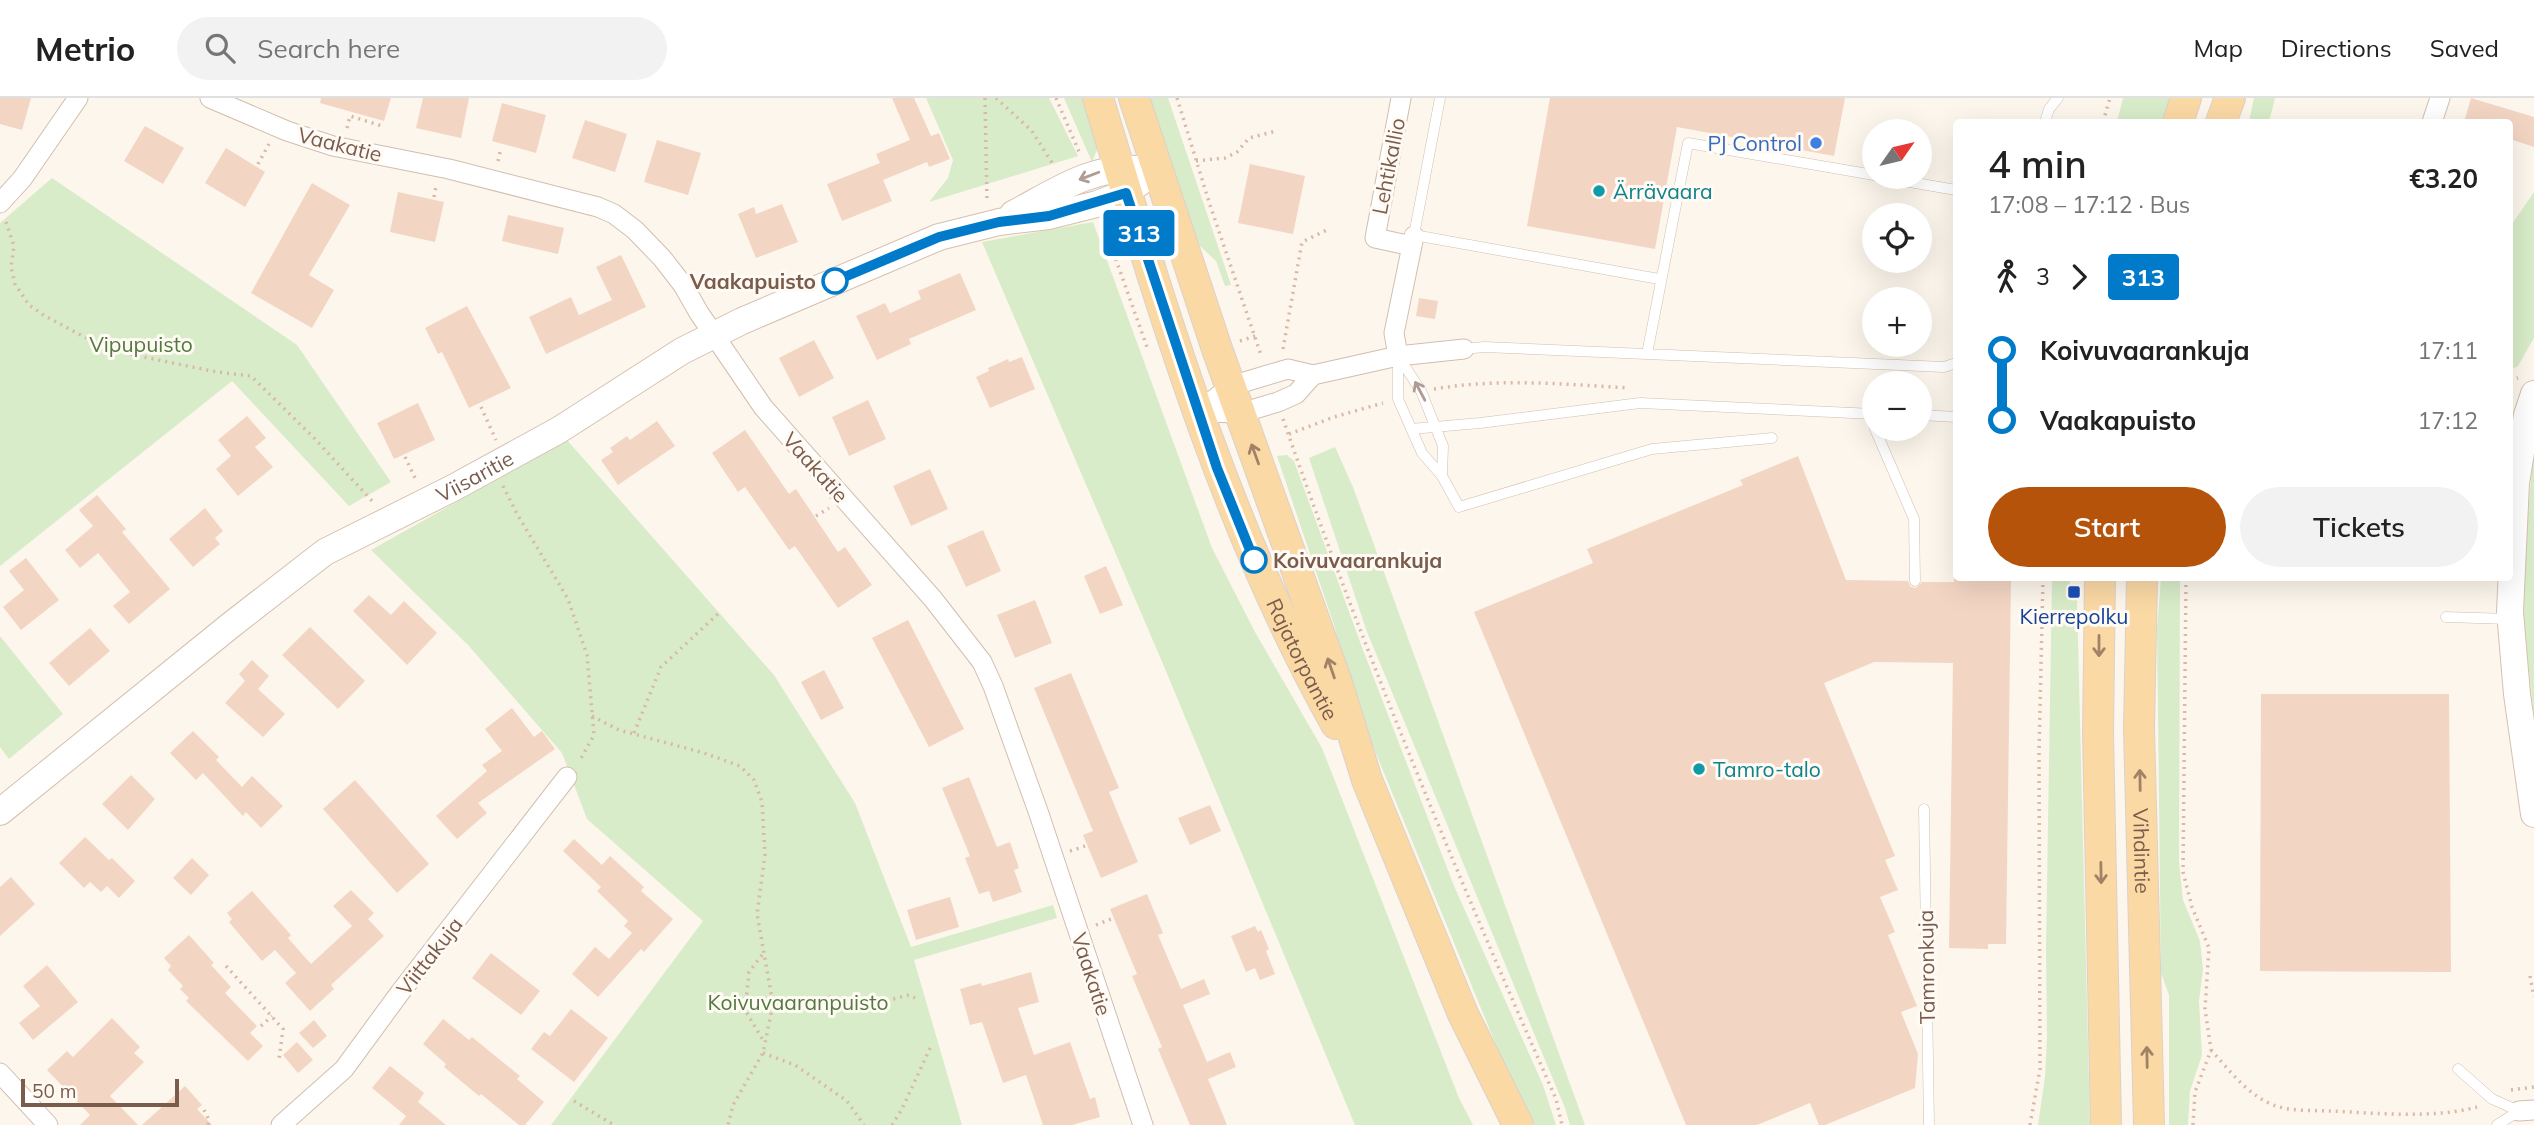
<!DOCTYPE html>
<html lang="en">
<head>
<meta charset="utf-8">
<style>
  body { margin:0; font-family:Mulish,sans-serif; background:#f2f2f2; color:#222; height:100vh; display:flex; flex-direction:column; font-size:26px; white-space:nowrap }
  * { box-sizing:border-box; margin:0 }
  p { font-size:23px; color:#767676 }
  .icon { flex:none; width:38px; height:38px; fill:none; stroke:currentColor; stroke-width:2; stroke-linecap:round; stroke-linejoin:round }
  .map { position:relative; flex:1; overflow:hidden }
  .sheet { position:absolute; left:1953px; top:21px; width:560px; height:462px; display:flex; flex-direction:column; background:#fff; border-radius:7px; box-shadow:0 7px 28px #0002 }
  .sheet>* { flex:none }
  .badge { padding:0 14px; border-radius:5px; font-size:24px; line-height:46px }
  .needle { width:46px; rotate:56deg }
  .fabs { position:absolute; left:1862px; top:21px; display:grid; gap:14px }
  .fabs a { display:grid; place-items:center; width:70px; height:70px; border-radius:50%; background:#fff; box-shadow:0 7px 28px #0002; font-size:35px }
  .scale { position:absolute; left:21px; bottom:18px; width:158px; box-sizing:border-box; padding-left:7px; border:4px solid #7a5c4d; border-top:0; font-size:19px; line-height:24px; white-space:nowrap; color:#7a5c4d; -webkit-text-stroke:5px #fffaf3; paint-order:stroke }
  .map>.badge { position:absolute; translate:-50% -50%; box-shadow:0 0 0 4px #fff }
  .legs { display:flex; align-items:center; gap:10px; height:77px; padding:0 35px; font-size:23px }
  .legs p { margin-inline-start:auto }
  .head { display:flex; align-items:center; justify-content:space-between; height:119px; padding:0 35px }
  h1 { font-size:38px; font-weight:600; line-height:52px }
  .primary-button { display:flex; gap:14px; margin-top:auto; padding:14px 35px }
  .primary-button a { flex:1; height:80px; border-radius:42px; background:#b45309; color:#fff; font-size:28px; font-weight:600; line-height:80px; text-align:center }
  .primary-button a+a { background:#f2f2f2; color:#222 }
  ul { padding:0 35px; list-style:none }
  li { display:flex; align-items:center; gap:24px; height:70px; font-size:26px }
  li i { display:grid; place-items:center; width:10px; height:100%; margin:0 9px; background:currentColor }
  li i::after { content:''; width:18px; height:18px; margin:-9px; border:5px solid; border-radius:50%; background:#fff }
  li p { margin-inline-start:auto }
  li:first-child i { background:linear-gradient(#0000 50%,currentColor 0) }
  li:last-child i { background:linear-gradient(currentColor 50%,#0000 0) }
  header { display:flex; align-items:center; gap:42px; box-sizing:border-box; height:98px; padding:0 35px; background:#fff; border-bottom:2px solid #e0e0e0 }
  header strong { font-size:33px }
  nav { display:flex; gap:38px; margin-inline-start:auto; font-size:24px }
  .search { width:490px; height:63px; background:#f2f2f2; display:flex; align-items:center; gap:18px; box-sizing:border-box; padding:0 24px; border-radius:38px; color:#767676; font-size:26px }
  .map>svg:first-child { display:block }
  .green { fill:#d8ecc9 }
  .building { fill:#f3d5c3 }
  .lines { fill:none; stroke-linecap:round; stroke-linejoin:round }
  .lane-casing { stroke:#d1beb0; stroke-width:11 }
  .street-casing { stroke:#d1beb0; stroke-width:21 }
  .secondary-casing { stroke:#d6c0b0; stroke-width:28 }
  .primary-casing { stroke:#dad1cd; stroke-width:32 }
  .path { stroke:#d9b8a5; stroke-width:3.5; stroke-dasharray:2 5; stroke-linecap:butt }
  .lane { stroke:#fff; stroke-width:10 }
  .street { stroke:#fff; stroke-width:19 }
  .secondary { stroke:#fff; stroke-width:26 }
  .primary { stroke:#fbd9a5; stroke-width:30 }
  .oneway { stroke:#af9d94 }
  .oneway2 { stroke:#a18267 }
  .line-1-casing { stroke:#fff; stroke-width:16 }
  .line-1 { stroke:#007ac9; stroke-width:10 }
  .shop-dot { fill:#3f7fe0; stroke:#fffaf3; stroke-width:2.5 }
  .culture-dot { fill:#0f9aa8; stroke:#fffaf3; stroke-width:2.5 }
  .stop-1-dot { fill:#fff; stroke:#007ac9; stroke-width:3.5 }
  .transit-dot { fill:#1a4fb4; stroke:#fffaf3; stroke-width:2.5 }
  .labels { text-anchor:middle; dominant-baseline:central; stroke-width:6; stroke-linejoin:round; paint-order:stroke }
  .shop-label { font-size:21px; fill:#366cbe; stroke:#fffaf3; text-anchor:end }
  .street-label { font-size:21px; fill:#7a5c4d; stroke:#fffaf3 }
  .culture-label { font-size:21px; fill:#0d838f; stroke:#fffaf3; text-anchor:start }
  .stop-label { font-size:21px; font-weight:bold; fill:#7a5c4d; stroke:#fffaf3; text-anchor:end }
  .park-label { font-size:21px; fill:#537a41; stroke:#fffaf3 }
  .transit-label { font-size:21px; fill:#164399; stroke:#fffaf3 }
</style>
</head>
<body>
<header>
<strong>Metrio</strong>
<div class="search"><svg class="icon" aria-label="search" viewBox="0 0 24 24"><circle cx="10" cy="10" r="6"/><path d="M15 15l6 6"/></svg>Search here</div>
<nav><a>Map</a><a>Directions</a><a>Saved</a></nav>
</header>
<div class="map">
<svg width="2534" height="1027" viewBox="0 0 2534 1027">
  <rect width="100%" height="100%" fill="#fdf6ec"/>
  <path class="green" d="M926,0h123l29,58 -149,46 19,-24 5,-18z
    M1064,0h24l11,47 -7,17z
    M1146,0h22l63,187 -6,1 -9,-25 -16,-15 -26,-61z
    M2123,0h48l-7,24h-47z
    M2254,0h21l-6,24h-20z
    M52,80l245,167 94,137 -42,24 -117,-125 -232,185v-343z
    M2534,94v146l-16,28 -8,4v-143z
    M1093,124l119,326 43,84 67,116 137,350 14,27h-118l-192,-461 -181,-422z
    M567,342l207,235 81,128 56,144 142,-42 4,13 -143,42 48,165h-411l152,-204 -116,-102 -25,-66 -94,-108 -97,-95z
    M2534,343v277l-10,-95 -1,-44z
    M1335,349l18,40 232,638h-15l-5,-17 -198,-476 -58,-174z
    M1287,357l7,6 69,189 91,236 89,199 13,40h-26l-5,-10 -167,-405 -24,-85 -57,-169z
    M2052,480h18l-1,22h8l13,525h-52l7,-48 2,-40 -1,-89z
    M2161,480h19l-1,284 4,38 17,41 3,28 -4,32 3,54 -12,36 -2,34h-19v-130l-8,-22 -4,-344z
    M0,538l63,78 -54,45 -9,-12z"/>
  <path class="building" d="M0,0h31l-9,32 -22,-6z
    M321,0h70l-7,23 -64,-18z
    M423,0h46l-8,40 -45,-10z
    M892,0h22l17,38 8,-3 11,26 -21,8 -2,-5 -44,18 9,21 -50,20 -15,-37 53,-21 -4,-9 34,-14z
    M1550,0h295l-11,58 -157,-29 -22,122 -128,-23z
    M2471,0l63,19v30l-24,-8v-17h-46z
    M502,5l44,12 -10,38 -44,-12z
    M585,22l42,14 -12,38 -43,-14z
    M145,28l39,22 -21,36 -39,-23z
    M657,42l44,13 -13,42 -44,-13z
    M226,50l39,24 -20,35 -40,-24z
    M1250,66l55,12 -12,58 -55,-11z
    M312,85l38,22 -41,70 25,15 -22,38 -61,-35z
    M398,94l46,10 -9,40 -45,-10z
    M782,106l16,38 -42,16 -18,-44 16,-7 2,7z
    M508,117l56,13 -6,26 -56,-13z
    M621,157l25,52 -100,47 -17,-37 42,-20 8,18 33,-15 -16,-33z
    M960,175l16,37 -67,29 2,5 -34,16 -21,-44 29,-13 5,10 31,-14 -3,-8z
    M1419,200l19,3 -3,18 -19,-3z
    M467,208l44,82 -42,20 -27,-56 -4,2 -13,-26z
    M814,242l20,38 -35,19 -20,-39z
    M1022,259l13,32 -45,19 -14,-31 13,-6 -1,-3 20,-9 1,3z
    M868,302l18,39 -37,17 -17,-39z
    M418,305l17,37 -41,19 -17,-36z
    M247,318l19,22 -11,9 18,20 -35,29 -22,-27 15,-13 -13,-16z
    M657,323l18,25 -57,39 -17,-25 12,-8 -3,-4 17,-12 3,4z
    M745,332l44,64 7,-5 42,63 7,-5 27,38 -34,23 -43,-62 -6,4 -44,-63 -7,5 -26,-39z
    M1798,358l48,124 62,1 3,6 5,1 6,-6h32v-4h57l-5,366h-18v5l-39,-1 4,-285 -79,-1 -50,21 71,173 -10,4 13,30 -18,7 15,35 -7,3 29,71 -16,6 17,42 -3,34 -90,37h-6l-9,-22 -53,22h-71l-212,-513 119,-49 -6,-14 156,-64 -3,-5z
    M930,371l18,40 -37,17 -18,-40z
    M97,397l29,34 -4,3 48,57 -41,35 -16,-18 17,-14 -32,-39 -18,15 -15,-18 28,-24 -14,-16z
    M205,410l18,23 -8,7 5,6 -27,23 -24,-28z
    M983,432l18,41 -35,16 -19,-41z
    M26,460l33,42 -38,30 -18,-23 21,-17 -15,-19z
    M1106,468l17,39 -23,9 -16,-38z
    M369,497l22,20 13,-14 33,32 -30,32 -54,-54z
    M1035,502l17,43 -37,15 -18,-43z
    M908,522l56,109 -35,18 -57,-109z
    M310,529l55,54 -27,28 -56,-54z
    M90,530l20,23 -41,35 -20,-23z
    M252,562l17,16 -11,13 27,25 -22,23 -38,-34 20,-22 -6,-7z
    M824,572l20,38 -23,12 -20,-38z
    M1071,575l48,115 -10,4 29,70 -37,16 -18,-43 10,-4 -59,-143z
    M2261,596h188l2,278 -191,-1z
    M512,610l22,29 8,-6 13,18 -77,54 9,10 -30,26 -21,-23 51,-45 -5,-6 20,-14 -17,-22z
    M193,633l26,26 -3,3 26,27 10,-11 31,30 -22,22 -15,-16 -3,4 -40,-43 -7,7 -26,-27z
    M131,677l24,24 -27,31 -26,-26z
    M969,679l28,70 13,-5 9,26 -5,2 8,22 -29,10 -4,-11 -10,3 -14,-36 5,-2 -28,-68z
    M355,682l74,84 -32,29 -74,-84z
    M1210,707l11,26 -31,14 -12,-27z
    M85,739l24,23 3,-2 23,23 -16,17 -12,-12 -6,6 -11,-10 -6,6 -25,-25z
    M574,741l28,26 8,-9 34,31 -3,4 32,28 -29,33 -3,-3 -43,48 -26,-23 23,-27 14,12 23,-26 -8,-7 4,-5 -31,-30 4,-4 -38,-36z
    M192,760l17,17 -18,20 -18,-17z
    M11,779l24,27 -35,32v-49z
    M351,792l23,23 -6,6 16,17 -53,49 3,4 -24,22 -25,-28 11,-10 -21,-23 -13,11 -33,-39 3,-3 -5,-6 25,-22 39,44 -3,3 23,26 41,-38 -19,-20z
    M1147,796l16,39 -5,2 23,54 23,-10 6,15 -27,11 24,57 23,-10 6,15 -28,12 19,46h-37l-32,-76 4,-2 -30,-71 5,-2 -27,-65z
    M950,799l9,30 -43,13 -9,-30z
    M1255,828l3,6 3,-2 8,19 -3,2 9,23 -15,6 -5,-12 -9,4 -15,-36z
    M189,837l25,28 -3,2 20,22 -6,6 32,33 -7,7 13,13 -15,15 -62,-60 3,-3 -9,-9 3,-3 -15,-16 3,-4 -7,-8z
    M491,855l49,38 -19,24 -49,-37z
    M47,867l31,37 -45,38 -14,-17 21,-17 -17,-20z
    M1031,874l8,30 -21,6 16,47 36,-13 20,57 5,-2 5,20 -28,8h-29l-17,-50 -23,8 -21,-61 -12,3 -10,-36 21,-6 1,3z
    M571,911l37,29 -34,44 -43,-33 13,-17 6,4z
    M112,920l28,29 -6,6 10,9 -34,34 28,29h-58l10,-10 -43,-45 20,-19 6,6z
    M443,921l26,21 3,-3 48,39 -3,3 27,23 -19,23h-6l-38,-31 -2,2 -35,-29 2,-3 -23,-20z
    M314,922l13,16 -14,12 -14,-15z
    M297,944l16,18 -15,13 -15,-18z
    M390,968l34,27 -6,9 28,23h-47l7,-9 -34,-28z
    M185,988l17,19 -5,4 15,16h-70z"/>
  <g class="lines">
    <defs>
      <path id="lane" d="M1440,0l-26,137 245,44
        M2045,24l4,-13 9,-11
        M1881,79l75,13
        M1464,251l20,-2 460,20 12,-4
        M1647,256l41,-211 186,32
        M1398,258v43l24,54 20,23 17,31 193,-58 120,-11
        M1398,258l23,35 22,55 -1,30
        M1920,317l36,2
        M1411,331l69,-6 160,-20 234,11
        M1875,331l39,90 1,62
        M2446,519l63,2
        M1924,711l5,316
        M2458,971l34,30 27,12
        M2497,1027l22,-14"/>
      <path id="street" d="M210,0l77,33 46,15 116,23 149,38 16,7 21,16 27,28 21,27 16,28 64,94 170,192 49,63 11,24 46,128 104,311
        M1401,0l-26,140 37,8
        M2432,24l8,-24
        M0,105l22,-24 56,-81
        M1398,258l-4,-23 20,-97
        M1198,314l33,-26 57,-17 25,6 85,-19 66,-7
        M1198,314l43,1 37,-11 18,-8 17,-19
        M0,975l48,52
        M2519,1013l15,-1
        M281,1027l63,-56 55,-75 168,-217"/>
      <g id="secondary">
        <path d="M1013,116c40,-21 79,-49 126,-45"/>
        <path d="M2534,296l-7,21 -11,68 -6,129 7,82 17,120"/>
        <path id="s1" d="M0,714l231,-187 94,-73 128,-64 106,-58 123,-79 60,-30 197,-84 60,-15 50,-6 48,-12 29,-11 30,-23"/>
      </g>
      <g id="primary">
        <path id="s2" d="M1098,0c65,214 128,430 238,626"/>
        <path d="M1134,0l83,251 120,334 30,97 96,234 55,111"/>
        <path d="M2178,24l8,-24"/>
        <path d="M2221,24l9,-24"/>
        <path d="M2100,480l-2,155 8,392"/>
        <path id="s3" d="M2142,480l-3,150 10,397"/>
      </g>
    </defs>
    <use href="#lane" class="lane-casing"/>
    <use href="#street" class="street-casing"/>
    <use href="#secondary" class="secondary-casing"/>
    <use href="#primary" class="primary-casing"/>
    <path class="path" d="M985,0l2,104
      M996,0l36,33 22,35
      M1056,0l24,56
      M1177,0l33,107 51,150
      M2103,24l7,-24
      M347,30l3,-12 32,10
      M498,63l3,-13
      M1196,63l29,-3 12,-6 12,-14 27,-7
      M258,66l11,-20
      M434,99l2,-11
      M6,124l8,24 -3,21 4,17 14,21 16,11 49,26 35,12 88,18 34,4 64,63 59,64
      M1104,128l43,121
      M1240,243l15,-5
      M1283,251l19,-107 27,-13
      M2510,282l8,-2
      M1434,291c65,-11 129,-5 195,-1
      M481,309l15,33
      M1283,321c80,231 174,456 273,680l6,26
      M1289,336l45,-17 49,-14
      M405,359l11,23
      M503,388l14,28 51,85 19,56 7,80 -15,27
      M816,418l13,-8
      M2186,480l-3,294 9,35 17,41 -4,61 6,41 -16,42 -2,33
      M592,618l27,14 85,23 36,13 14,14 8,22 3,53 -8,59 16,90 -10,49 -30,52 -5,20
      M634,635l27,-66 58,-54
      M1070,753l15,-5
      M1096,827l15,-6
      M762,857l-13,17 -4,38 19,32
      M226,868l57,63 -4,30
      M2530,878l4,21
      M773,906l58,-7 20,13 58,-15 10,5
      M261,928l11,-10
      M2211,952c18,20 35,43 60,54 18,8 40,6 59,7 46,2 103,8 147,-4
      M763,955l32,12 52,36 17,24
      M2511,992l23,-3
      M574,1003l40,24
      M204,1012l5,10 -1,5
      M892,1027l10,-16 29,-63
      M2030,1027l10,-56 -1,-317 4,-174"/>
    <use href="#lane" class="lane"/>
    <use href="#street" class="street"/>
    <use href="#secondary" class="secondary"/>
    <use href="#primary" class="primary"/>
  </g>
  <defs><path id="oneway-shaft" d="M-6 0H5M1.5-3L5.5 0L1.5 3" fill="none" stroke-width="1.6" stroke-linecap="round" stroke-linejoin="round" transform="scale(1.75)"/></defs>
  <g class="oneway">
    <use href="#oneway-shaft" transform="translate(1089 78) rotate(159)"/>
    <use href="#oneway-shaft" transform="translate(1420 293) rotate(-118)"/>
  </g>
  <g class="oneway2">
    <use href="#oneway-shaft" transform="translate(1255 356) rotate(-110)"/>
    <use href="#oneway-shaft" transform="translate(2099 548) rotate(90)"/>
    <use href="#oneway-shaft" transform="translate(1331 570) rotate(-109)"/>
    <use href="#oneway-shaft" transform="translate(2140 682) rotate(-91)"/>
    <use href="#oneway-shaft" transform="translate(2101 775) rotate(89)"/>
    <use href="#oneway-shaft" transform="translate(2147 959) rotate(-91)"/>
  </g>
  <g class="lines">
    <defs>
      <path id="line-1" d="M835,183l104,-44 60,-15 50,-6 77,-23 91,275 37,92"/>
    </defs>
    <use href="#line-1" class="line-1-casing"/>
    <use href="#line-1" class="line-1"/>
  </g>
  <circle class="shop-dot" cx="1816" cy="45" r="7"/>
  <g class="culture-dot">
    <circle cx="1599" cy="93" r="7"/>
    <circle cx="1699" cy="671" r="7"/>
  </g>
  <g class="stop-1-dot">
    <circle cx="835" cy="183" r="12"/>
    <circle cx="1254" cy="462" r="12"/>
  </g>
  <rect class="transit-dot" x="2067" y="487" width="14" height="14" rx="3.5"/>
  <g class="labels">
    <g class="shop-label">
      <text x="1802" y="45">PJ Control</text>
    </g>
    <g class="street-label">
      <text transform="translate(340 46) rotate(14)">Vaakatie</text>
      <text transform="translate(1388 68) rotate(-79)">Lehtikallio</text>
      <text transform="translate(816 369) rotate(48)">Vaakatie</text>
      <text stroke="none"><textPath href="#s1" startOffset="584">Viisaritie</textPath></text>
      <text stroke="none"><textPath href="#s2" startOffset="598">Rajatorpantie</textPath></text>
      <text stroke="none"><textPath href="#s3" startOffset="273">Vihdintie</textPath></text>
      <text transform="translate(429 858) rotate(-52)">Viittakuja</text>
      <text transform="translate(1926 869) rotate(-91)">Tamronkuja</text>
      <text transform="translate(1092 876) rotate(72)">Vaakatie</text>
    </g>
    <g class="culture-label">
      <text x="1613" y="93">Ärrävaara</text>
      <text x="1713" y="671">Tamro-talo</text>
    </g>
    <g class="stop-label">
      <text x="816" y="183">Vaakapuisto</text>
      <text x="1273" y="462" text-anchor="start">Koivuvaarankuja</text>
    </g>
    <g class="park-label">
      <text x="141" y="246">Vipupuisto</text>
      <text x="798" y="904">Koivuvaaranpuisto</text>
    </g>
    <g class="transit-label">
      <text x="2074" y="518">Kierrepolku</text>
    </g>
  </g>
</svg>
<div class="fabs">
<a><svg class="needle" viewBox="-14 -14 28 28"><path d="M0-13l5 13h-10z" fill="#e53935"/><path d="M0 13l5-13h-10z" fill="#767676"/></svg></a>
<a><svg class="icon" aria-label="locate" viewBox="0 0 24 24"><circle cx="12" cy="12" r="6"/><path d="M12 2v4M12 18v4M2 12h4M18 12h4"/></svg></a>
<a>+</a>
<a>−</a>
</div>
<div class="scale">50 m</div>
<b class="badge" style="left:1139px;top:135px;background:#007ac9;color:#fff">313</b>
<section class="sheet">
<div class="head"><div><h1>4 min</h1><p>17:08 – 17:12 · Bus</p></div><b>€3.20</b></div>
<div class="legs"><svg class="icon" aria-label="walk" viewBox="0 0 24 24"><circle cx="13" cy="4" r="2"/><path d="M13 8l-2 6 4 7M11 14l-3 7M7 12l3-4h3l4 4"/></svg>3<svg class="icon" aria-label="forward" viewBox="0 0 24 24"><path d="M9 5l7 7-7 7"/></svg><b class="badge" style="background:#007ac9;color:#fff">313</b></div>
<ul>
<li><i style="color:#007ac9"></i><b>Koivuvaarankuja</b><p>17:11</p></li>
<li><i style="color:#007ac9"></i><b>Vaakapuisto</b><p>17:12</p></li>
</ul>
<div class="primary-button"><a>Start</a><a>Tickets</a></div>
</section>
</div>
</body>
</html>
